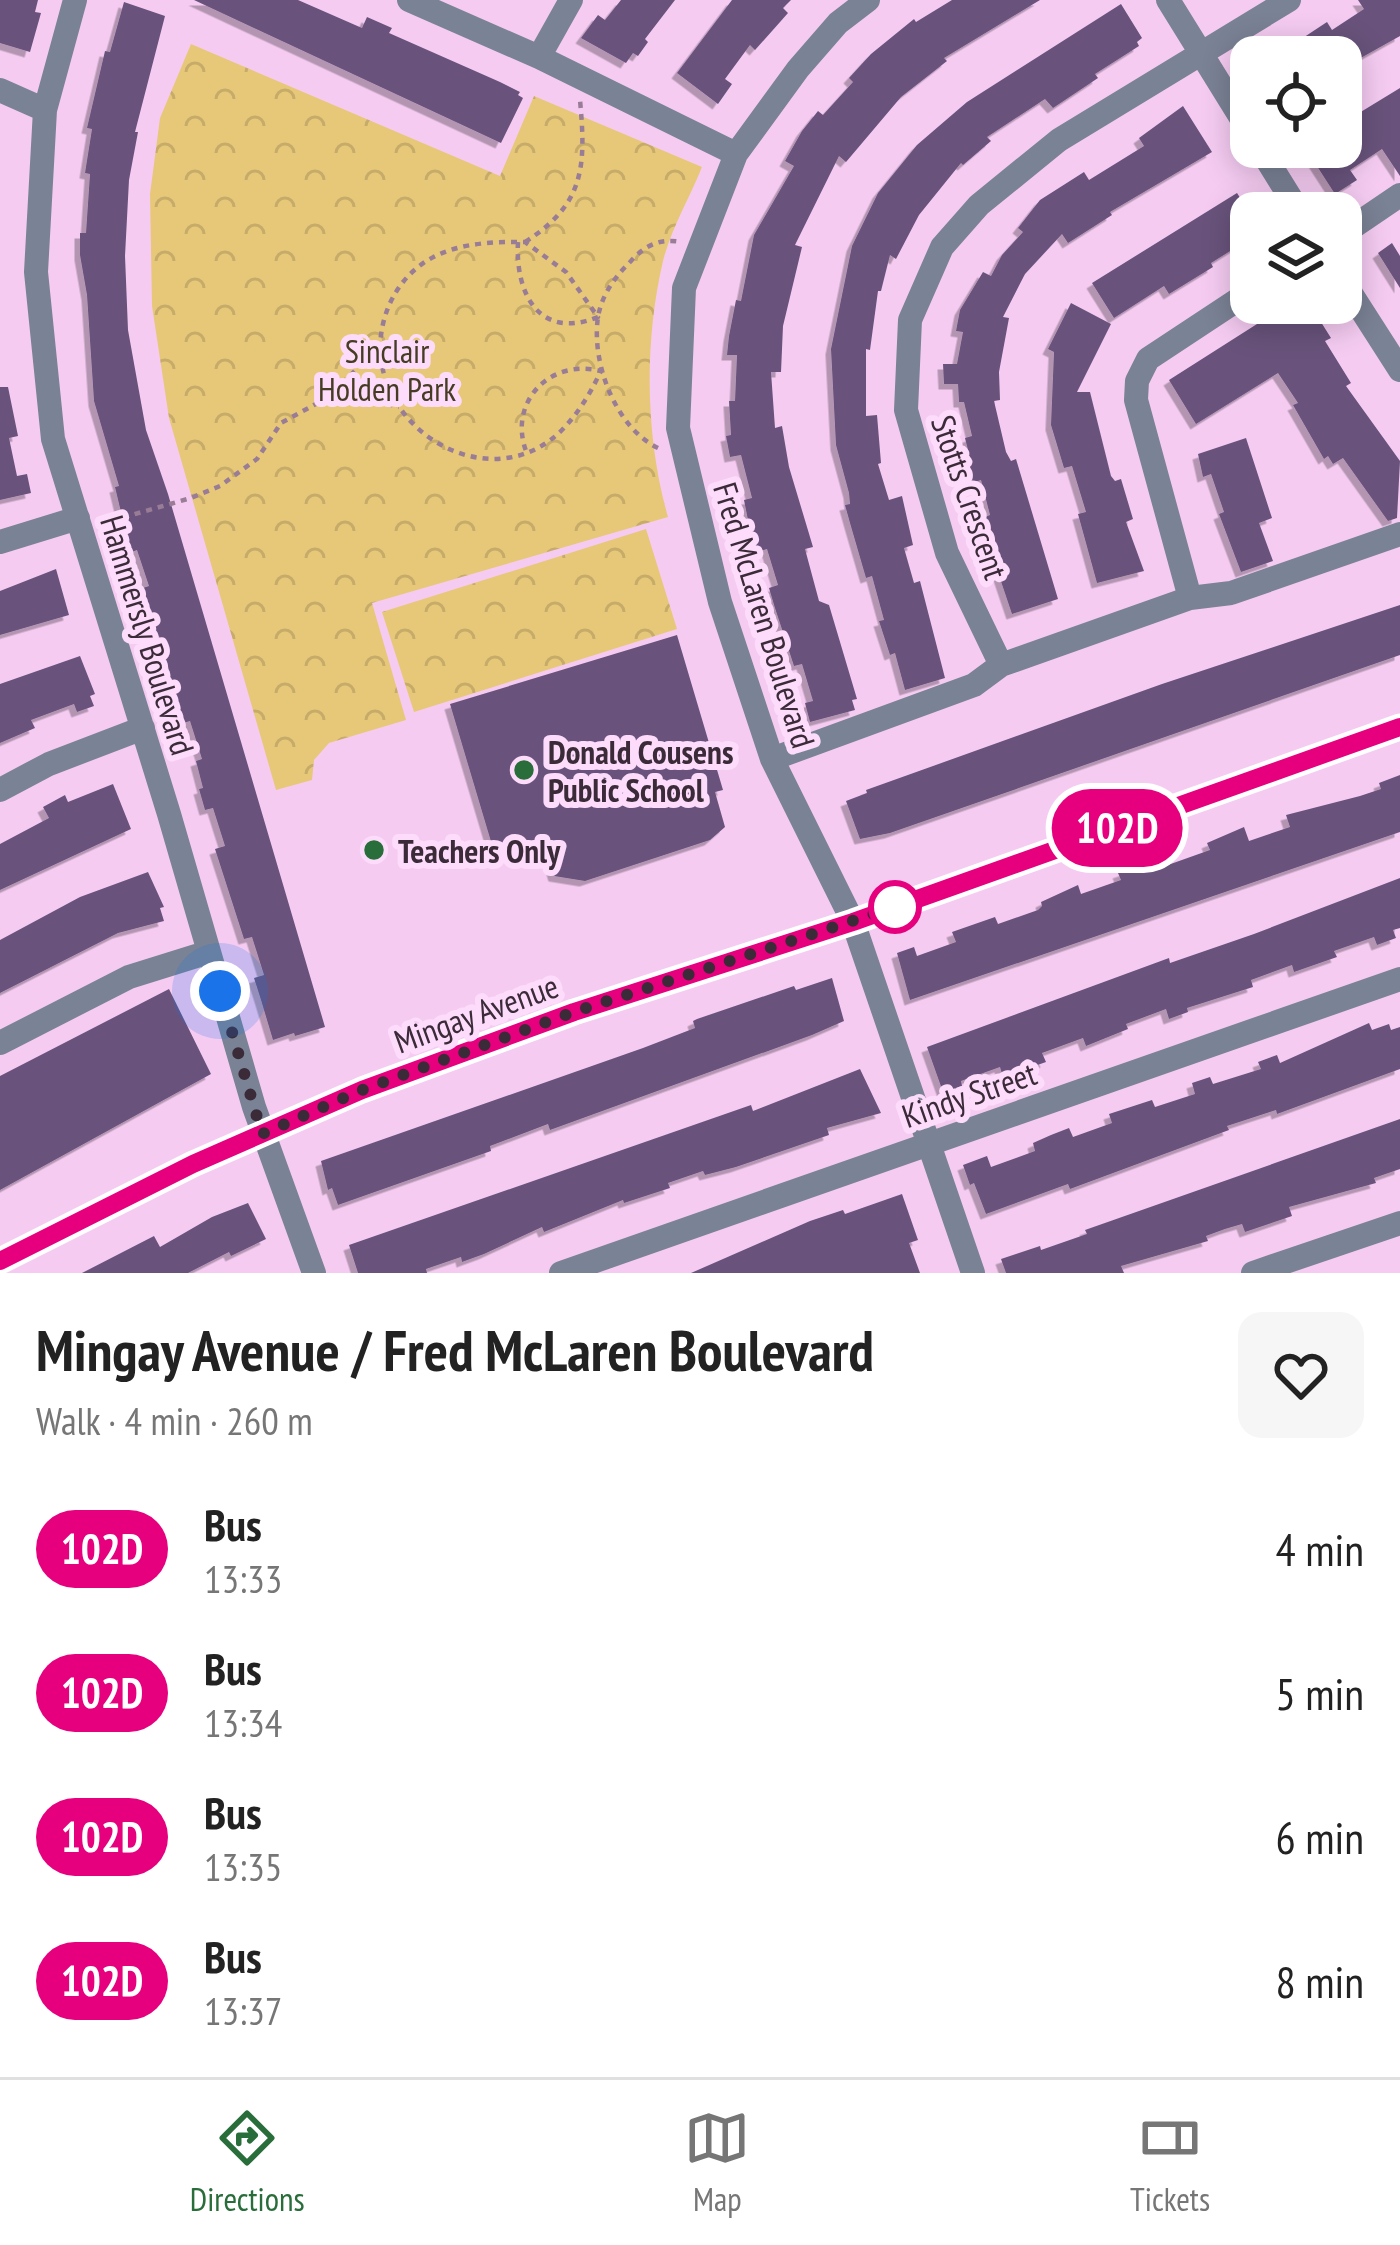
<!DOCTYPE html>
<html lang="en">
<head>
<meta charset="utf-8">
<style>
  body { margin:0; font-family:"PT Sans Narrow",sans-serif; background:#f6f6f6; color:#222; height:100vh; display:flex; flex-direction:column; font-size:45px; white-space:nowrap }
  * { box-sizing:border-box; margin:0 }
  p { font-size:39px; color:#767676 }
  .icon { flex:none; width:66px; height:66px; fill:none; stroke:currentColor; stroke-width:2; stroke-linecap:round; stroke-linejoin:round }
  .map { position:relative; height:1273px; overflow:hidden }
  .drawer { display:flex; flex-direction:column; background:#fff; flex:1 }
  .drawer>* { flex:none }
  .badge { padding:0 24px; border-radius:39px; font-size:42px; line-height:78px }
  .controls { position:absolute; left:1230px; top:36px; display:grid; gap:24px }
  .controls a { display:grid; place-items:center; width:132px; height:132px; border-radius:24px; background:#fff; box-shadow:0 6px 30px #0003; font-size:60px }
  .you { position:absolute; width:60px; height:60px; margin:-30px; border:9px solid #fff; border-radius:50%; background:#1a73e8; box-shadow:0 0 0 18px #1a73e833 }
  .map>.badge { position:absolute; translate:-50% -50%; box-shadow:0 0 0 6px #fff }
  .round { display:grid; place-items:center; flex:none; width:126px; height:126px; border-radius:24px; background:#f6f6f6 }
  .headline { display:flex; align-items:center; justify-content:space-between; height:204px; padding:0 36px }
  h1 { font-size:57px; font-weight:600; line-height:90px }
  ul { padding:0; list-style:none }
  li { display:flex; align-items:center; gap:36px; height:144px; padding:0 36px }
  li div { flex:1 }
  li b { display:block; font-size:45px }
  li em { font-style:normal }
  li .badge { min-width:132px; font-weight:700; text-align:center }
  .menu { display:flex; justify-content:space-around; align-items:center; height:168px; border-top:3px solid #e0e0e0; background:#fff; font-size:33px; color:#767676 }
  .menu a { display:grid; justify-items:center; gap:6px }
  .menu .active { color:#296e3a }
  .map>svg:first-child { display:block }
  .park { fill:url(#park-crowns) }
  .building { fill:#69537b; filter:url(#shadow) }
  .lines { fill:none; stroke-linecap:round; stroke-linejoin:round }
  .path { stroke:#997c96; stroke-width:4.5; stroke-dasharray:6 6; stroke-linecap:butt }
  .minor { stroke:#7a8295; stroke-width:24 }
  .line-casing { stroke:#fff; stroke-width:27 }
  .line { stroke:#e6007e; stroke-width:18 }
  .walk { stroke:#3b2b39; stroke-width:12; stroke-dasharray:0 21.6 }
  .poi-dot { fill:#296e3a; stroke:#fddcfb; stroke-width:4.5 }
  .stop-dot { fill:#fff; stroke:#e6007e; stroke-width:6 }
  .labels { text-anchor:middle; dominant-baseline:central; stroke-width:12; stroke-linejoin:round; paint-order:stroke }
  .park-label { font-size:33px; fill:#463c24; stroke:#fddcfb }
  .street-label { font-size:33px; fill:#3b2b39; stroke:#fddcfb }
  .poi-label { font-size:33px; font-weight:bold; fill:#3b2b39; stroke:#fddcfb; text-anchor:start }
</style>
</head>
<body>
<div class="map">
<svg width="1400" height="1273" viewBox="0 0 1400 1273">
  <defs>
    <pattern id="park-crowns" width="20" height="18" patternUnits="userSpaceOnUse" patternTransform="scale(3)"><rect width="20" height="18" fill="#e7c879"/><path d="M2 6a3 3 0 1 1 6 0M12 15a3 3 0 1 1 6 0" fill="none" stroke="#c7ac69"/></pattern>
    <filter id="shadow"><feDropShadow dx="-5.5" dy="5.5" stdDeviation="0" flood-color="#0004"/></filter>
  </defs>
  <rect width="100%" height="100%" fill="#f5cbf2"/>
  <path class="park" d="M191,44l309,132 34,-80 168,71c-12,30 -31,62 -39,94 -19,81 -18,176 5,256l-296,86 34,117 -77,23 -15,17 -2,20 -36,10 -107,-372 -17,-112 -2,-112 10,-76z
    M646,529l31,100 -263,83 -32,-100z"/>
  <path class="building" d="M0,0h38l-3,12 6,1 -11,39 -30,-9z
    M194,0h104l64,28 5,-11 25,11 -3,5 111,49 20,10 -2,3 5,3 -22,45z
    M621,0h54l-30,39 3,3 -10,14 -5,-3 -7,10 -45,-25 17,-23 7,5z
    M732,0h59l-8,8 5,5 -33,37 -5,-5 -25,34 7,5 -14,20 -41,-31z
    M952,0h88l-96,58 3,3 -46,36 -55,65 -7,-6 -44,89 7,2 -19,79 -2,46h-10l4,56 7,-2 7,41 24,80 -8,2 14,52 10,4 28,94 -5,1 3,10 -45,12 -5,-19 8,-2 -11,-37 -8,2 -19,-58 -6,-20 9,-3 -11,-36 -10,3 -7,-22 -6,-30 8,-2 -11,-43 -11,2 -4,-21 5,-1 -2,-34h6l2,-46h-10l2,-19 7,-36 5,1 13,-66 40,-69 -9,-5 17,-30 16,-20 5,4 30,-33 -4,-4 22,-24 43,-35 2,3z
    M1358,0h42v36l-59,33v-12h-67l53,-35 5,8 32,-21z
    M124,2l41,14 -30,116h3l-9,48 -4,76 3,74 18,100 22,64 157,533 -30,9 -1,-3 -21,7 -12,-40 -7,-22 10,-3 -12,-38 -8,2 -29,-90 10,-3 -12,-38 -8,2 -6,-21 4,-1 -7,-27 6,-2 -12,-38 -10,3 -11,-27 -6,-22 7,-2 -11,-37 -5,2 -14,-49 9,-3 -12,-36 -5,2 -7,-23 -10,-42 4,-1 -25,-85 -7,-106 -7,-40v-22h6l4,-59 -5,-1 7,-44 -5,-1 18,-77 5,1z
    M1121,4l21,34 -5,4 2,4 -44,28 3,4 -45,30 -8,-9 -58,38 4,4 -28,24 -2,-2 -42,52 -23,44 -6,-4 -9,36h-3l-8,59 -4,-1v67l11,-1 4,48 -3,1 11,36 13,-4 11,49 -9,3 10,35 6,-2 25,97 -40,12 -10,-37 -5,2 -11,-34 5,-1 -12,-44 -6,2 -16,-55 -5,-18 5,-1 -1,-11 -13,-48 -5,-96 21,-103 26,-53 39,-48 50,-43z
    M1400,88v88l-18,-27 -32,21 7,10 -22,14 -22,-34 4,-2 -7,-11h31v-23z
    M1183,106l29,46 -102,60 2,3 -44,28 -6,-9 -37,40 -22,43 6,1 -10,54 1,28 -6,1 12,51 5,9 5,-2 42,140 -46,15 -32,-95 10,-4 -9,-35 -16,5 -6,-19 12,-4 -6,-24 7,-2 -8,-34h-5l-1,-18h-14l-1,-20h14l6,-32 -7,-1 4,-21 23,-38 8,4 11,-21 21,-23 -5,-4 22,-28 44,-28 5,8 55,-34 -5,-8z
    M1237,193l14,22v23l-40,25 2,4 -44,27 -5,-8 -50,32 -22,-35z
    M1392,243l8,13v32l-22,-35z
    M1071,303l40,21 -34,68h13l21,84 4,5 6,-2 12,40 -7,3 18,49 -47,12 -19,-69 8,-2 -14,-46 -8,2 -13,-43 3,-73 -6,-3z
    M1290,303h19l22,35 -6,3 26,42 -5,3 54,75 -3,57 -9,3 -45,-63 -10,6 -5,-8 -4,3 -31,-54 5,-2 -20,-30 -82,51 -27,-44z
    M0,387h8l10,49 -9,2 8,38 10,-2 4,19 -31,7z
    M1246,438l26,80 -13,5 14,38 -32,11 -22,-58 5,-2 -13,-38 -8,3 -5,-23z
    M56,569l13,46 -69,20v-44z
    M1400,605v50l-510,178 -30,6 -14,-38 21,-8 -1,-3 296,-106z
    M677,635l46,155 -8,2 10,35 -15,13 -125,41 -31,-5 -11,-36 -48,15 -45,-151z
    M80,656l15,38 -5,2 4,10 -17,6 -3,-8 -43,16 4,8 -35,15v-59z
    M1400,775v57l-490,168 -13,-47 17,-6 3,9 39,-14 -4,-10 43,-15 3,7 40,-14 4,-4 -1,-4 37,-17 3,9 40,-14 -3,-7 44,-15 3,8 45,-16 -3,-7 37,-16 5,14 41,-14 -4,-12 74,-19 21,-7 -2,-6z
    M113,784l18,45 -131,61v-46l49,-26 -6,-11 22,-12 3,7z
    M148,872l16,35 -4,1 4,13 -46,12 -118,60v-53l80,-43z
    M1400,878v50l-7,2 3,8 -19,7 -3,-8 -40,14 3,6 -43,15 -2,-7 -41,15 2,7 -66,21 1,4 -19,7 -3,-10 -40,15 2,5 -42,17 -3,-8 -41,15 4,9 -43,15 -3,-10 -39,14 1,5 -19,6 -16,-45 242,-89 1,5 84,-29z
    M832,978l12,43 -32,14 -262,95 -2,-6 -58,22 1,5 -153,54 -6,-17 -4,2 -7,-29 322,-113 52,-20 -2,-7 4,-2 97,-33 2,4z
    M169,989l42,85 -211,116v-114z
    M1369,1023l3,7 17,-6 2,6 9,-3v42l-123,45 -1,-4 -49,16 2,4 -159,59 -2,-5 -82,30 -12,-31 -4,2 -7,-20 24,-9 4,11 44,-16 -2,-8 18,-8 18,-7 4,9 39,-14 -3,-9 43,-14 3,7 40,-13 -3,-11 18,-6 3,7 48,-15 -3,-7 19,-7 3,8z
    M860,1069l21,44 -54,15 2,7 -93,32 -31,8 -2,-4 -35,12 2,5 -46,15 -1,-3 -79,32 -2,-5 -58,27 -22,8 -1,-5 -35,12 1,4h-69l-9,-28 402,-140 2,6z
    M1400,1119v50l-26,9 2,5 -87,24 3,9 -47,16 -3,-8 -17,5 -19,7 2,5 -87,25 3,7h-118l-5,-14 39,-13 1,4 46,-16 -2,-4z
    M902,1194l16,46 -9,3 11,30h-229l119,-52 33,-11 2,4z
    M248,1203l18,36 -35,17 -2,-4 -41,21h-106l72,-37 6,11 52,-30z"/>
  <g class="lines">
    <path class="path" d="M518,242c-3,51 21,99 80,75l-32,-45 -41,-30c-54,-1 -107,5 -134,59 -50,106 87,208 169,131 18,-18 30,-38 41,-61 -51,-13 -93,31 -75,80
      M525,242c60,-38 61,-76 55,-142
      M328,398l31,-2 40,11
      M658,448c-42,-20 -67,-85 -60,-131 4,-23 17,-40 33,-56 14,-16 30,-23 50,-19
      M100,524l91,-26 29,-12 37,-27 24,-36 44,-24 52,-49"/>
    <path class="minor" d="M75,0l-30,110 -9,162 17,167 116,375 85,293 60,166
      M409,0l130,57 197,97
      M868,0l-30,23 -40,46 -62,85 -52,134 -6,140 42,174 52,157 81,163 120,351
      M1168,0l83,134
      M539,57l32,-57
      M0,90l45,20
      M1259,147l41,66
      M1341,235l59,-40
      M1341,278l59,92
      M0,542l78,-24
      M1190,598l-54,-198 1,-19 11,-22 103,-68
      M1001,665l-54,-112 -41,-143 4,-90 32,-73 37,-42 80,-65 230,-140
      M772,759l202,-74 27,-20 189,-67 41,-5 169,-59
      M0,790l49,-26 94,-36
      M0,1043l129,-66 80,-25
      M0,1262l193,-98 170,-74 212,-78 278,-90 547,-195
      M561,1273l839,-294
      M1253,1273l147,-50"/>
  </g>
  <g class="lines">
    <defs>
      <path id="line" d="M0,1261l193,-97 169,-74 212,-78 279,-90 547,-195"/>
    </defs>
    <use href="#line" class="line-casing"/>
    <use href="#line" class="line"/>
    <path class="walk" d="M220,991l42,143 100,-44 212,-78 321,-105"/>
  </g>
  <g class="poi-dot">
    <circle cx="524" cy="770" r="12"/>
    <circle cx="374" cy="850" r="12"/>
  </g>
  <circle class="stop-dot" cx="895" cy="907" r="24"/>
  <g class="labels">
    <g class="park-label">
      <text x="387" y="350">Sinclair<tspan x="387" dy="38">Holden Park</tspan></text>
    </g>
    <g class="street-label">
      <text transform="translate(970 497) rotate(71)">Stotts Crescent</text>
      <text transform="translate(765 615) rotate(73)">Fred McLaren Boulevard</text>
      <text transform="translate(148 635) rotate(73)">Hammersly Boulevard</text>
      <text transform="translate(476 1013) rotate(-20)">Mingay Avenue</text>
      <text transform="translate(969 1094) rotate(-19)">Kindy Street</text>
    </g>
    <g class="poi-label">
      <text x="548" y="751">Donald Cousens<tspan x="548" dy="38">Public School</tspan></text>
      <text x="398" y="850">Teachers Only</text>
    </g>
  </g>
</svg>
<div class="controls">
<a><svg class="icon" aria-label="locate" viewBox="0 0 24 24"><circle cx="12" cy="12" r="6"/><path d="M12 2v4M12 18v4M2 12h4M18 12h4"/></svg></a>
<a><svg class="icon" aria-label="layers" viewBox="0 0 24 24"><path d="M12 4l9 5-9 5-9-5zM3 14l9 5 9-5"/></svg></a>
</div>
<div class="you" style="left:220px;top:991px"></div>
<b class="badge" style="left:1117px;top:828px;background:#e6007e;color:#fff">102D</b>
</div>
<section class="drawer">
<div class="headline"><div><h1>Mingay Avenue / Fred McLaren Boulevard</h1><p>Walk · 4 min · 260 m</p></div><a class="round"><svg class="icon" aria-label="heart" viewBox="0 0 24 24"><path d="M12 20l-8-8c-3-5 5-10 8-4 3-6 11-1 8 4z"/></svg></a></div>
<ul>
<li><span class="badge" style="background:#e6007e;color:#fff">102D</span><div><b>Bus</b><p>13:33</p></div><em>4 min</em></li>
<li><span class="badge" style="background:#e6007e;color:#fff">102D</span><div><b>Bus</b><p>13:34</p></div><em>5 min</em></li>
<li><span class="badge" style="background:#e6007e;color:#fff">102D</span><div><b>Bus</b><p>13:35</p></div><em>6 min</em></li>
<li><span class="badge" style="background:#e6007e;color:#fff">102D</span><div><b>Bus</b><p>13:37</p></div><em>8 min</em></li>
</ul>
</section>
<nav class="menu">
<a class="active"><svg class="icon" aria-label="directions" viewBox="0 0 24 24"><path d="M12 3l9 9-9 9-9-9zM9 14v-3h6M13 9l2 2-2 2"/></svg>Directions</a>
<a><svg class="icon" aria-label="map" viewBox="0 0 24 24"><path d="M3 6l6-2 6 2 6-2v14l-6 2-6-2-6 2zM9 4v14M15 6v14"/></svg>Map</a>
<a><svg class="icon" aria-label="tickets" viewBox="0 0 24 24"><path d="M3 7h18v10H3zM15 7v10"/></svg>Tickets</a>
</nav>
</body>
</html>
